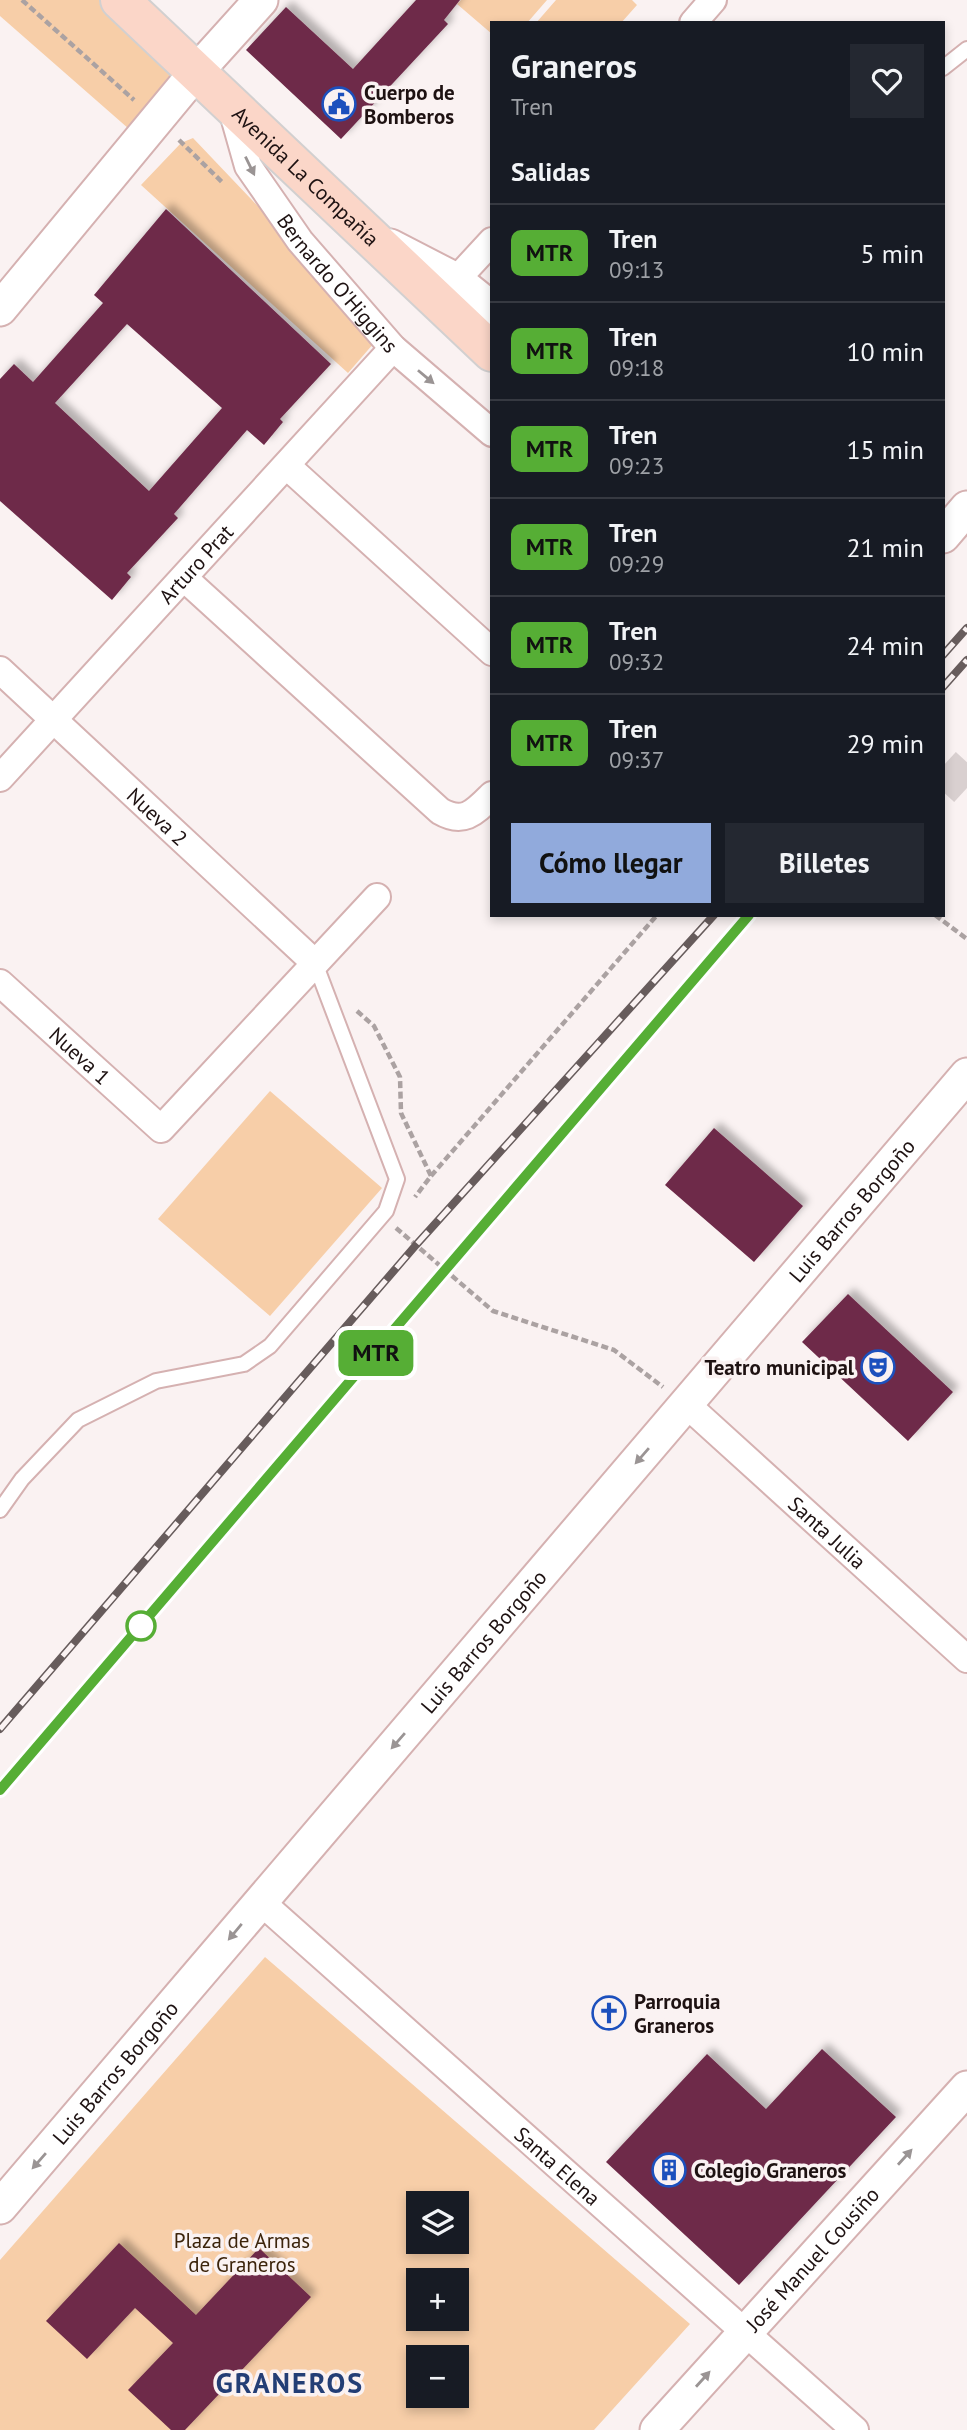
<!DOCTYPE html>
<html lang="es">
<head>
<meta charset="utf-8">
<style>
  body { margin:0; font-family:"PT Sans",sans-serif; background:#242831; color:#f1f3f6; height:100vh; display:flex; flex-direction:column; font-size:26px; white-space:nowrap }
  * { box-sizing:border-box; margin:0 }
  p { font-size:23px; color:#9ea1a6 }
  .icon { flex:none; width:38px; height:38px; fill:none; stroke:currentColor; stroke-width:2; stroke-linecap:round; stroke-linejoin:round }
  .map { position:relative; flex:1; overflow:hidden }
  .details { position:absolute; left:490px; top:21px; width:455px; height:896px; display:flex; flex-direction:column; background:#171b24; border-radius:0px; box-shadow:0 4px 10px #0003 }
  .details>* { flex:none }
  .badge { padding:0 14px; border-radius:10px; font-size:24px; line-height:46px }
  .buttons { position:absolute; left:406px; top:2191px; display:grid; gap:14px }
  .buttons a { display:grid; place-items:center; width:63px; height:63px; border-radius:0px; background:#171b24; box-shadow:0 4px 10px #0003; font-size:35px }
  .map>.badge { position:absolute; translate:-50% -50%; box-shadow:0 0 0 4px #fff }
  h2 { padding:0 21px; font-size:26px; line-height:63px }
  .round { display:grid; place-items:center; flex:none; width:74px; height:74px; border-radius:0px; background:#242831 }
  .summary { display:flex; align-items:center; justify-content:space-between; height:119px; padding:0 21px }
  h1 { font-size:33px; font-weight:700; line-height:52px }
  .primary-button { display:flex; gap:14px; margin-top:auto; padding:14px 21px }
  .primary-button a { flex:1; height:80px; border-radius:0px; background:#91aadc; color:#111; font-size:28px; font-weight:700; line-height:80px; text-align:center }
  .primary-button a+a { background:#242831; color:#f1f3f6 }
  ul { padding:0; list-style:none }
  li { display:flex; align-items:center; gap:21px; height:98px; padding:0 21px; border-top:2px solid #363941 }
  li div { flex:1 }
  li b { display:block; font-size:26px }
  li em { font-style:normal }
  li .badge { min-width:77px; font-weight:700; text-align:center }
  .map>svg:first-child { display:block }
  .green { fill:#f7cea8; fill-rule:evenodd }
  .building { fill:#6e2b49; fill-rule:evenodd; filter:url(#shadow) }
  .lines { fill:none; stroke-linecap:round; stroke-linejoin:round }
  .primary-tunnel { stroke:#d9d0d0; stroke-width:38; stroke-dasharray:38 19; stroke-linecap:butt }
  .service-casing { stroke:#d5b1b1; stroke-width:18 }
  .minor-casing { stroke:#d5b1b1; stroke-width:30 }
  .tertiary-casing { stroke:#d5b1b1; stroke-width:37 }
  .primary-casing { stroke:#d2d0d0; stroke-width:42 }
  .path { stroke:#aba2a2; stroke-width:4.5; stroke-dasharray:7 3.5; stroke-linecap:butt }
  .service { stroke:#fff; stroke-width:14 }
  .minor { stroke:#fff; stroke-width:26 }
  .tertiary { stroke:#fff; stroke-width:33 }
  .primary { stroke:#fbd6c8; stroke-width:38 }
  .rail-casing { stroke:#675c5c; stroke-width:8 }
  .rail { stroke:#faf2f2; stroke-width:5; stroke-dasharray:16; stroke-linecap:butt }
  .oneway { fill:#9a9494 }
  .line-casing { stroke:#fff; stroke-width:16 }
  .line { stroke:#56ae35; stroke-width:10 }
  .stop-dot { fill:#fff; stroke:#56ae35; stroke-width:3.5 }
  .labels { text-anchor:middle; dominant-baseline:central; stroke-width:7; stroke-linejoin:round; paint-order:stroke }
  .poi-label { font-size:21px; font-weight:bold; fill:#1e1212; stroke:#faf2f2; text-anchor:start }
  .street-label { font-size:21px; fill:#1e1212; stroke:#faf2f2 }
  .park-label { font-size:21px; fill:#3c240b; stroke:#faf2f2 }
  .district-label { font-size:28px; font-weight:bold; letter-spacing:2px; fill:#233e75; stroke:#faf2f2 }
</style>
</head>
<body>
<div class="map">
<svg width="967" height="2430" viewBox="0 0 967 2430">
  <defs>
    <filter id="shadow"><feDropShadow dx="6" dy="-6" stdDeviation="3.5" flood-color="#0004"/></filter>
  </defs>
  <rect width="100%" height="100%" fill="#faf2f2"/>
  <path class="green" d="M0,0h99l79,72 -49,57 -129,-113z
    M461,0h86l-20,23h-35v11l-35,-30z
    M556,0h76l5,5 -16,18h-85z
    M193,138l99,104 68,89 14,12 -26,30 -207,-188 40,-42z
    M270,1091l112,97 -112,128 -112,-97z
    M265,1957l425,367 -96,106h-594v-170zM418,2203h39v39h-39zM418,2280h39v39h-39zM418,2357h39v39h-39z"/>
  <path class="building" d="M416,0h44l-16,20 4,4 -107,115 -95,-89 40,-43 67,62z
    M166,209l165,155 -51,55 3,3 -19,23 -17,-15 -73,84 4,4 -51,55 4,4 -19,23 -112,-99v-122l14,-15 19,18 70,-79 -9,-8zM127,324l95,84 -73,83 -94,-88z
    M714,1128l89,78 -49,56 -89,-77z
    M848,1294l105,98 -45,49 -106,-99z
    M822,2049l74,68 -157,168 -133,-123 101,-108 59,55z
    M119,2243l77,72 63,-67 52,49 -126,133h-14l-43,-40 45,-47 -38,-35 -48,51 -41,-38z"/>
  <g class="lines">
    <path class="primary-tunnel" d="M943,766l24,22"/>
    <defs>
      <path id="service" d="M943,68l24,-19
        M0,1510l22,-31 56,-59 78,-39 88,-17 26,-18 116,-135 11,-32 -82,-216"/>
      <g id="minor">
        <path d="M693,23l20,-23"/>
        <path id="s1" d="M231,106l17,60 52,75 93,107 99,85"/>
        <path d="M456,280l36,-39"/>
        <path d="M287,466l205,186"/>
        <path d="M184,578l256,233c24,14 35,1 52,-16"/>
        <path id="s2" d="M0,670l315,293"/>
        <path id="s3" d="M0,778l393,-430"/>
        <path id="s4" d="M0,983l161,146 216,-232"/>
        <path id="s5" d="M686,1404l281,255"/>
        <path id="s6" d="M261,1902l594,528"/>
      </g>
      <g id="tertiary">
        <path d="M390,246l66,34 36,29"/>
        <path d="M0,309l197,-238 64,-71"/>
        <path d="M943,536l24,-28"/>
        <path id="s7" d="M0,2207l967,-1132"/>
        <path id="s8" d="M657,2430l310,-342"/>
      </g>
      <g id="primary">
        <path id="s9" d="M120,0l372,352"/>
      </g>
    </defs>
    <use href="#service" class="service-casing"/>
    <use href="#minor" class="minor-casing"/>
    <use href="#tertiary" class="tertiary-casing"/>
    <use href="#primary" class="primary-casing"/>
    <path class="path" d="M22,0l112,100
      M179,140l44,43
      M935,915l32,24
      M357,1011l17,15 26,51 1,36 30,63 -16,21
      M431,1176l226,-261
      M396,1228l97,83 121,39 49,37"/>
    <use href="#service" class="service"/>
    <use href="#minor" class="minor"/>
    <use href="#tertiary" class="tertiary"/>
    <use href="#primary" class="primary"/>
    <defs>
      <path id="rail" d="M943,655l24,-27
        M943,687l24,-27
        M0,1729l416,-484 298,-330
        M0,1790l749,-875"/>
    </defs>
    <use href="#rail" class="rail-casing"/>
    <use href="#rail" class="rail"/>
  </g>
  <defs><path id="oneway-solid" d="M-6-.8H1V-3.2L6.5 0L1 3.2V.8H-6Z" transform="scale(1.75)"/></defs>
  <g class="oneway">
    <use href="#oneway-solid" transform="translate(250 166) rotate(64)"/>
    <use href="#oneway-solid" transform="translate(426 377) rotate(40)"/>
    <use href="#oneway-solid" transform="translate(642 1456) rotate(131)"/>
    <use href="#oneway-solid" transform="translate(398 1741) rotate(131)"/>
    <use href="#oneway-solid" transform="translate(235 1932) rotate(130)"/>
    <use href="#oneway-solid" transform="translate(905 2157) rotate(-48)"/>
    <use href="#oneway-solid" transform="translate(39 2161) rotate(131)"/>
    <use href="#oneway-solid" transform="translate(703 2379) rotate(-48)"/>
  </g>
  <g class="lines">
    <defs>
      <path id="line" d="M0,1790l749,-875"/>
    </defs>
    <use href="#line" class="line-casing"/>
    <use href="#line" class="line"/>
  </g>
  <defs>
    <symbol id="civic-ring" viewBox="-11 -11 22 22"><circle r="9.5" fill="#faf2f2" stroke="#1c50bd" stroke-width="1.5"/><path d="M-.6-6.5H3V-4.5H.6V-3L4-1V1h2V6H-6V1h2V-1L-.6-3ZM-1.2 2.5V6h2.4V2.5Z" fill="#1c50bd"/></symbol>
    <symbol id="theatre-ring" viewBox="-11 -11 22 22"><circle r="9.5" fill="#faf2f2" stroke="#1c50bd" stroke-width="1.5"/><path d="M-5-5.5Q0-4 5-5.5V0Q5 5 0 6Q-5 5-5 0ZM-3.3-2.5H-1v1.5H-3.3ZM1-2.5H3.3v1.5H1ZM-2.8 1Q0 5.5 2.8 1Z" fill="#1c50bd"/></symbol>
    <symbol id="church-ring" viewBox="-11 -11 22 22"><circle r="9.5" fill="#faf2f2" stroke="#1c50bd" stroke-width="1.5"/><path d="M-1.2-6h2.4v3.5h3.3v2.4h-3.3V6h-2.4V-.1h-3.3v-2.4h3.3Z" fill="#1c50bd"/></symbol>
    <symbol id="building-ring" viewBox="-11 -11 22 22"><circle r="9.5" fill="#faf2f2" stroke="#1c50bd" stroke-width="1.5"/><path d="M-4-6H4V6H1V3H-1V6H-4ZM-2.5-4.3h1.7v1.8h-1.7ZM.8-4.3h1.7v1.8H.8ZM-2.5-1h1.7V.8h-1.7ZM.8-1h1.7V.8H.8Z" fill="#1c50bd"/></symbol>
  </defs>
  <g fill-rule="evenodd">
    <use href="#civic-ring" x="320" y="85" width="38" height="38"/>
    <use href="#theatre-ring" x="859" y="1348" width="38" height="38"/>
    <use href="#church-ring" x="590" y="1994" width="38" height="38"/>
    <use href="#building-ring" x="650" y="2151" width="38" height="38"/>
  </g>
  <circle class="stop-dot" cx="141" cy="1626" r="14"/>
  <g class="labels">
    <g class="poi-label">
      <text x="364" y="92">Cuerpo de<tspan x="364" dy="24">Bomberos</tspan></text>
      <text x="854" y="1367" text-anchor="end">Teatro municipal</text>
      <text x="634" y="2001">Parroquia<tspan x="634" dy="24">Graneros</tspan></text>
      <text x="694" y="2170">Colegio Graneros</text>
    </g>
    <g class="street-label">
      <text stroke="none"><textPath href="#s9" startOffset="256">Avenida La Compañía</textPath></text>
      <text stroke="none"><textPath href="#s1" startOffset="210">Bernardo O'Higgins</textPath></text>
      <text stroke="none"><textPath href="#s3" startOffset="290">Arturo Prat</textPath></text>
      <text stroke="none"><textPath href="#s2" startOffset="215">Nueva 2</textPath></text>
      <text stroke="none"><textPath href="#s4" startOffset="108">Nueva 1</textPath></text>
      <text stroke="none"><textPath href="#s7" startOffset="1311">Luis Barros Borgoño</textPath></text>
      <text stroke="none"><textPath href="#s5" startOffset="191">Santa Julia</textPath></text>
      <text stroke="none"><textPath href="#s7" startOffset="744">Luis Barros Borgoño</textPath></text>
      <text stroke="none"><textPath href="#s7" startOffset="177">Luis Barros Borgoño</textPath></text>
      <text stroke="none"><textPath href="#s6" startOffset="397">Santa Elena</textPath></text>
      <text stroke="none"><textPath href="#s8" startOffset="231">José Manuel Cousiño</textPath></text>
    </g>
    <g class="park-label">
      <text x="242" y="2240">Plaza de Armas<tspan x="242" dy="24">de Graneros</tspan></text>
    </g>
    <g class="district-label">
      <text x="290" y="2382">GRANEROS</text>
    </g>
  </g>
</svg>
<div class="buttons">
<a><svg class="icon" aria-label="layers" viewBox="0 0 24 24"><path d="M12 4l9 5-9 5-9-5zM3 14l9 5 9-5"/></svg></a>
<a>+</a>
<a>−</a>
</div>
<b class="badge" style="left:376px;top:1353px;background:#56ae35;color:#111">MTR</b>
<section class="details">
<div class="summary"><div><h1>Graneros</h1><p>Tren</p></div><a class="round"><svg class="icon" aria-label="heart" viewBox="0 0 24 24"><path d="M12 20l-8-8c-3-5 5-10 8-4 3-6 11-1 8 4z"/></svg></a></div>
<h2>Salidas</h2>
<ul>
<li><span class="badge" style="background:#56ae35;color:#111">MTR</span><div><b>Tren</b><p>09:13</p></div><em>5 min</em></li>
<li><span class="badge" style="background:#56ae35;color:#111">MTR</span><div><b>Tren</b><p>09:18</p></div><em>10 min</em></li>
<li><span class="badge" style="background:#56ae35;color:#111">MTR</span><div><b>Tren</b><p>09:23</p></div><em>15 min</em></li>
<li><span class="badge" style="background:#56ae35;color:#111">MTR</span><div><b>Tren</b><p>09:29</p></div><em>21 min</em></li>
<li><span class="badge" style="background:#56ae35;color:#111">MTR</span><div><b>Tren</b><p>09:32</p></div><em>24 min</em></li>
<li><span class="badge" style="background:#56ae35;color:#111">MTR</span><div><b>Tren</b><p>09:37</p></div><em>29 min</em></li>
</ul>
<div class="primary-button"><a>Cómo llegar</a><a>Billetes</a></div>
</section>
</div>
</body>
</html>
